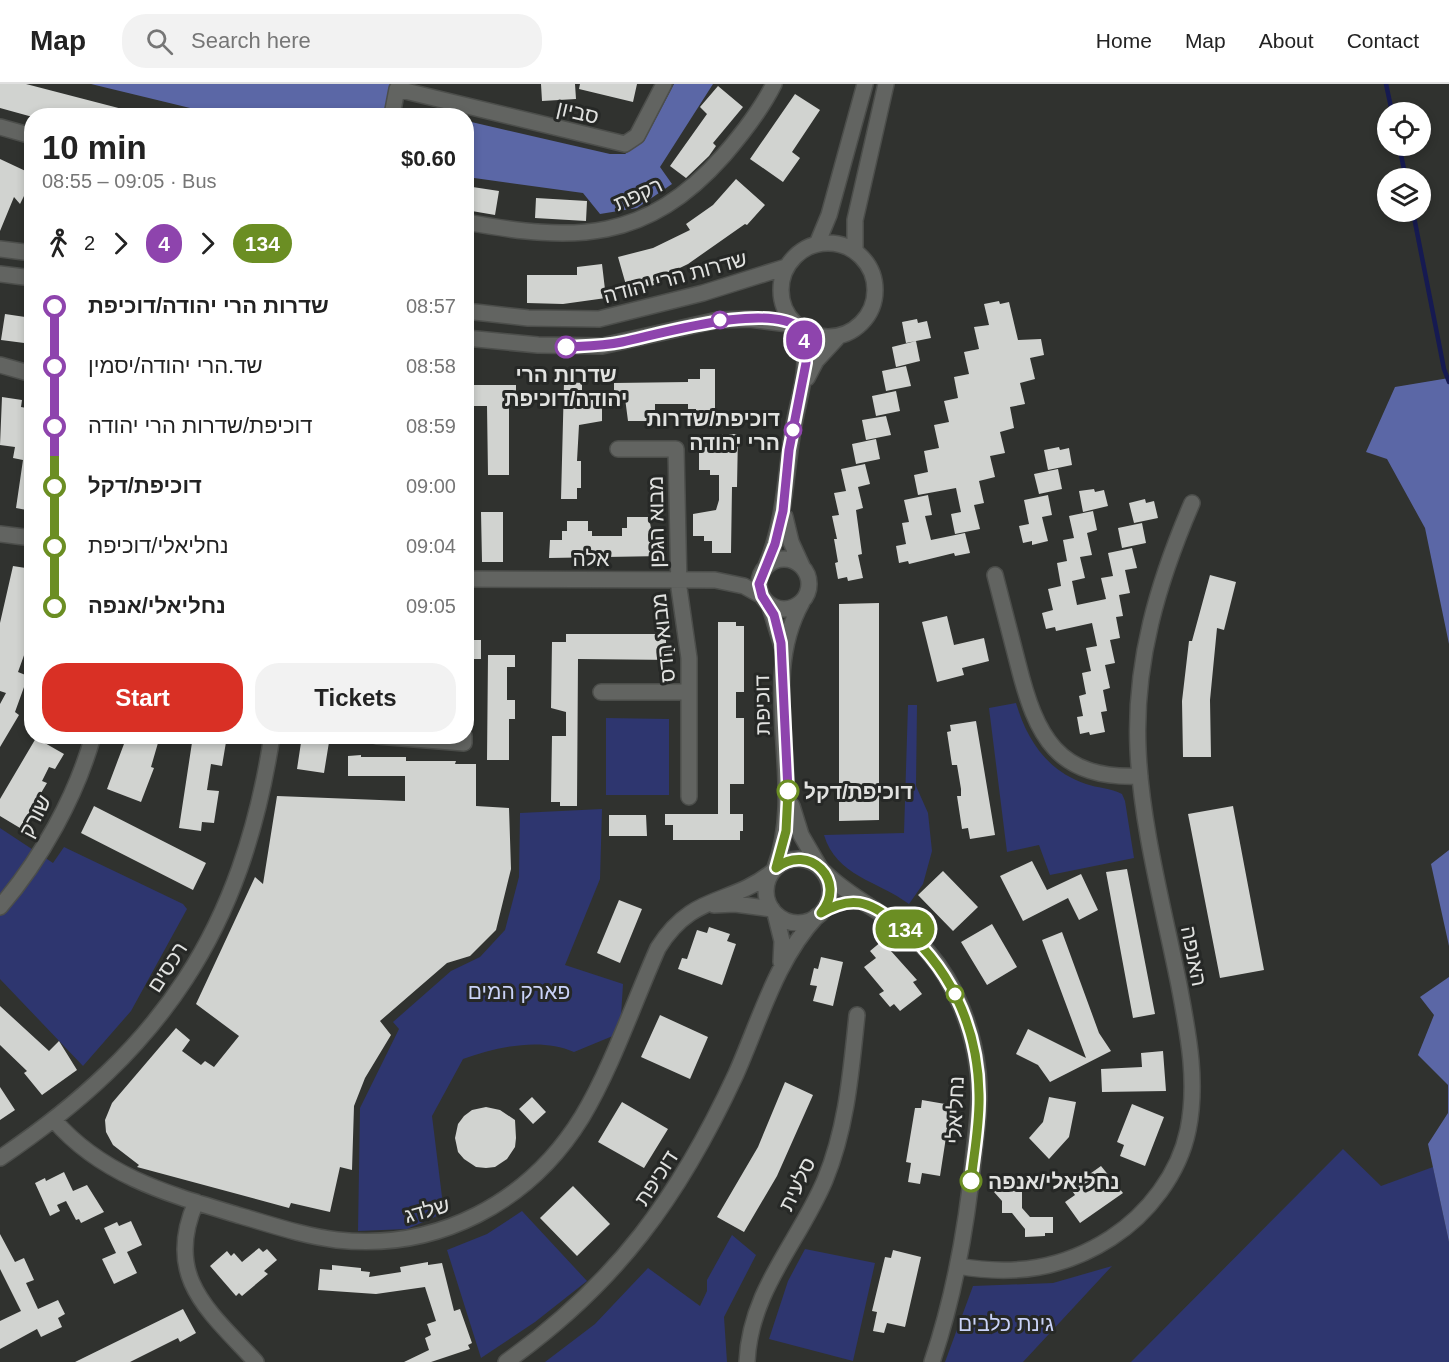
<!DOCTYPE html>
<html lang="en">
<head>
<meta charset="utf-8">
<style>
  body { margin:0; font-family:Helvetica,Heebo,sans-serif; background:#f2f2f2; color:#222; height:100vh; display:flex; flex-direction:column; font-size:22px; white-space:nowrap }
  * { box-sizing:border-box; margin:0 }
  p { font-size:20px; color:#767676 }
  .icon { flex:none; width:33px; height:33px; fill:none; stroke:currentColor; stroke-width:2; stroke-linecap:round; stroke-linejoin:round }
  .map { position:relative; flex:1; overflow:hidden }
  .panel { position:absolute; left:24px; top:24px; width:450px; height:636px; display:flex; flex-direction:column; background:#fff; border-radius:24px; box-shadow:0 3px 9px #0003 }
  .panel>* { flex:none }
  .badge { padding:0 12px; border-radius:20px; font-size:21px; line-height:39px }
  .tools { position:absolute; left:1377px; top:18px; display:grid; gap:12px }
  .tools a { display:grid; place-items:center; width:54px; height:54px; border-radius:50%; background:#fff; box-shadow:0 3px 9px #0003; font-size:30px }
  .map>.badge { position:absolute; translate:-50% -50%; box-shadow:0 0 0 3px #fff }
  .legs { display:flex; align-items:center; gap:9px; height:66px; padding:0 18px; font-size:20px }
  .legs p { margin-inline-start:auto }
  .headline { display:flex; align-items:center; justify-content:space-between; height:102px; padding:0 18px }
  h1 { font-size:33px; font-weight:700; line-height:45px }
  .action { display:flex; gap:12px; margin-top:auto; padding:12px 18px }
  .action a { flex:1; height:69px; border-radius:24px; background:#d93025; color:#fff; font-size:24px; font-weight:700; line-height:69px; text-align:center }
  .action a+a { background:#f2f2f2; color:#222 }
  ul { padding:0 18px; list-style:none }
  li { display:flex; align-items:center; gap:21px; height:60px; font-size:22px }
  li i { display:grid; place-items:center; width:9px; height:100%; margin:0 8px; background:currentColor }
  li i::after { content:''; width:15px; height:15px; margin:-8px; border:4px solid; border-radius:50%; background:#fff }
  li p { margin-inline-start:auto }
  li:first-child i { background:linear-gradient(#0000 50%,currentColor 0) }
  li:last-child i { background:linear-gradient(currentColor 50%,#0000 0) }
  header { display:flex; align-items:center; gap:36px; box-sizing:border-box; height:84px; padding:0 30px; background:#fff; border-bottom:2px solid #e0e0e0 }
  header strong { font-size:28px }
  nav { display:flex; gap:33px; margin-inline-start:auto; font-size:21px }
  .search { width:420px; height:54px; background:#f2f2f2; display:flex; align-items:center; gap:15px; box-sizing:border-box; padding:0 21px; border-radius:24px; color:#767676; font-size:22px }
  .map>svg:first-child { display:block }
  .green { fill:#2e366f }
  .forest { fill:#5b67a6 }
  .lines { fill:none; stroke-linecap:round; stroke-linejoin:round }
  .stream { stroke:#161a51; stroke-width:4.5 }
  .building { fill:#d1d3d0 }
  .minor-casing { stroke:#4c4e4b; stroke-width:18 }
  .minor { stroke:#626461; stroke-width:15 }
  .line-1-casing { stroke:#fff; stroke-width:14 }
  .line-2-casing { stroke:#fff; stroke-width:14 }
  .line-1 { stroke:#8e44ad; stroke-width:9 }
  .line-2 { stroke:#6b8e23; stroke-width:9 }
  .stop-1-dot { fill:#fff; stroke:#8e44ad; stroke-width:3 }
  .stop-2-dot { fill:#fff; stroke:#6b8e23; stroke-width:3 }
  .labels { text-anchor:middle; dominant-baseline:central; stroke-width:6; stroke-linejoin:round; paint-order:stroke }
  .street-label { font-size:21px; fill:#e1e2e0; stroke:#262826 }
  .stop-label { font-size:21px; font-weight:bold; fill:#e1e2e0; stroke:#262826; text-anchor:start }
  .park-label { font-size:21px; fill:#cad3f8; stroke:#262826 }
</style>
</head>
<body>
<header>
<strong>Map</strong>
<div class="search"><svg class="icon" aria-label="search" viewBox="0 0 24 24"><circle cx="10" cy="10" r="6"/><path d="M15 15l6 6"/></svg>Search here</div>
<nav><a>Home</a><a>Map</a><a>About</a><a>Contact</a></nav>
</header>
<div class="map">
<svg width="1449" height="1278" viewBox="0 0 1449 1278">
  <rect width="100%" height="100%" fill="#30322f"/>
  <path class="green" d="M1016,619c11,37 31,68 70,81 11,4 25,4 36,10l3,7 9,57 -84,17 -11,-30 -32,7 -18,-144z
    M908,621h9l-1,81 12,27 4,38 -9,33 -14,20c-31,-23 -73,-28 -85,-69l80,-2z
    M606,634l63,1v76h-63z
    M602,725l-2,70 -35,86 58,19 -3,49 -46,19c-34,-15 -77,-5 -111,7l-31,57 12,97 -37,16 -49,2 2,-123 39,-79 -6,-7 58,-51 29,-14 25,-27 14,-53 1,-64z
    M0,744l53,35 11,-16 119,57 4,5 -56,102 -48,55 -83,-87z
    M1343,1065l38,37 52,-19 16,75v120h-318z
    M522,1127l65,70 -52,41 -54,36 -34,-108 40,-16z
    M732,1151l24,20 -32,62 3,45h-182l50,-38 53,-56 52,38 7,-15v-11z
    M805,1165l70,14 -22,98 -84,-22 19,-58z
    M1112,1182l-89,96h-78l28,-76 80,-3z"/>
  <path class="forest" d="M91,0h300l-8,32 -164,-1z
    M674,0h39l-53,83 12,17 -35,24 -37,6 -17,-21 -116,-16v-56l143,33h15l19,-13z
    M1449,294v266l-24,-116 -38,-69 -21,-7 29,-65z
    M1449,766v96l-18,-82z
    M1449,893v265l-21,-98 20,-31v-28l-30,-30 16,-40 -14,-18z"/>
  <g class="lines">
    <path class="stream" d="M1386,0l6,28
      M1399,62l7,32
      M1413,128l31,157 5,13"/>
  </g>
  <path class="building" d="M0,0h26l104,27 -1,5h-100l-29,-8z
    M541,0h34l1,15 -34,2z
    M580,0h57l-4,18 -54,-13z
    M718,2l25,21 -30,36 3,3 -7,10 -23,22 -16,-12 37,-52 -7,-7z
    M795,10l25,16 -28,42 8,6 -17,24 -33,-23z
    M0,75l32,15v6l-12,24 -6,-7 -14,34z
    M736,95l29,26 -18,20 -2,-1 -57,40 -35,17 1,4 -26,7 -10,-35 35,-9 37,-18 -4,-6 27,-19z
    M466,102l33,5 -4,24 -29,-5z
    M536,114l51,3 -1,20 -51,-3z
    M602,180l4,34 -43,6 -36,-1v-28h50v-8z
    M999,217l1,3 9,-2 9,38 23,-1 3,16 -14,3 5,21 -15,4 5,21 -15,3 4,21 -14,4 5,21 -15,3 5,21 -16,4 5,22 -10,2 6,24 -25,5 -4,-20 10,-2 -5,-24 -38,7 -4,-20 14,-3 -4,-21 15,-3 -5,-23 15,-3 -5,-21 14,-3 -4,-21 15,-3 -5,-22 15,-3 -5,-22 15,-2 -5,-21z
    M5,230l27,4v26l-31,-4z
    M917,235l1,4 9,-2 4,17 -25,5 -4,-21z
    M916,257l4,20 -24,6 -4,-20z
    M906,282l5,20 -25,5 -4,-20z
    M700,285h15v52h-19v-12h-8v-5h-33v6h-5v11h-22l-3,-23h-11v-15l74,-1v-3h12z
    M564,298l18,1v12h9v5h11v21l-23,4 -2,36h4v27h-4v11h-16z
    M466,301h50v21h-7v69h-21l-1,-69h-20z
    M896,307l4,20 -24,5 -4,-20z
    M2,313l20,3 -1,7 11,2v102l-16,-3 7,-48 -10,-2 2,-11 -15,-2z
    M886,332l5,19 -25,5 -4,-20z
    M722,350h16l-1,53h-5l-1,66h-19v-12h-8v-5h-11v-22l23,-4 3,-10v-25h-9v-5h-11v-22l23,-3z
    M876,355l4,20 -24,5 -4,-20z
    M1059,363l1,3 9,-2 3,17 -24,5 -4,-20z
    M865,380l5,20 -12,3 5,21 -7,2 6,44 -4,1 5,23 -15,3 -1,-4 -9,2 -3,-16 3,-1 -4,-23h3l-5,-23 7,-1 -5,-22 12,-2 -5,-22z
    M1058,385l4,20 -23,5 -5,-20z
    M1094,405l1,3 9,-2 4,16 -25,6 -4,-21z
    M928,411l4,20 -7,1 6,24 34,-7 5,20 -15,3 -1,-3 -45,11 -1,-3 -9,2 -3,-17 10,-2 -4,-21 7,-1 -5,-22z
    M1048,411l4,20 -10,2 6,24 -16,4v-4l-9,2 -4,-17 10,-2 -5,-24z
    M1145,415l1,4 8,-2 4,17 -24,5 -5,-20z
    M1093,427l4,19 -10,3 5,22 -12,2 5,21 -13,3 5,24 29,-6 -5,-21 12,-2 -5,-23 24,-5 5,20 -12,2 5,23 -11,2 4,21 -7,1 4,21 -10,2 5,23 -10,2 5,23 -7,2 4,21 -6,1 4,20 -15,3 -1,-3 -9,2 -3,-17 6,-1 -4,-20 7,-2 -4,-21 9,-2 -5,-23 11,-2 -5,-23 -36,8 -1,-4 -9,2 -4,-16 11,-3 -5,-21 13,-3 -4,-23 10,-2 -4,-21 11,-2 -5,-22z
    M481,428h22v50h-21z
    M627,433h22l4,23h10v16l-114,2 1,-18h12v-9h5v-10h21v10h4v5h30v-8h5z
    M1142,439l4,20 -24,5 -4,-20z
    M13,482l19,3v64l-14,39 10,4 -13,36 4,3 -19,32v-43l6,-11 -6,-2v-68z
    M1210,491l26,7 -12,48 -7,-2 -7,72 1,57h-28l-1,-56 7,-60h3z
    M879,519v217l-40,1v-217z
    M947,532l7,29 30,-7 5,23 -27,7 2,7 -27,7 -15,-60z
    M718,538h18v4h8v66h-8v26h8v66h-14v30h13v17h-3v9h-67v-15h-8v-11h53z
    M566,550h100v14h9v12l-97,-1 -1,147h-17v-4h-9l1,-66h14v-24l-15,-4 1,-66h14z
    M466,556h15v19h-15z
    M488,571h27v12h-8v33h8v19h-6v41h-22z
    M976,637l19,114 -25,4 -2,-11 -6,1 -5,-33h4v-7l-4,-24h-5l-5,-33 4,-1 -1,-6z
    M127,652h33l-9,31 3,1 -13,34 -34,-13z
    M193,652h34l-5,30 -11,-2 -4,26 12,1 -5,32 -12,-1 -1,9 -22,-3z
    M302,652h28l-6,37 -27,-4z
    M36,654l28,16 -9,15 -6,-2 -7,14 5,2 -27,45 -20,-12v-17z
    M361,671v2h45v4h50l-1,3h21v42l33,2 2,61 -15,61 -26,26 -23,7 -67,58 11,14 -26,43 -11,28 -2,64 -12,-3 -10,45 -39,-9 -2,5 -152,-41 2,-2 -26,-20 -7,-13 -1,-12 7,-17 64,-75 14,12 -8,11 19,14 4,-4 9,6 25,-31 -43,-32 59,-127 8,7 14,-88 128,5v-25h-57v-20z
    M94,722l112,57 -13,27 -112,-57z
    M1233,722l31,164 -44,8 -32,-164z
    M609,731h37l1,21h-38z
    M1032,777l15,29 34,-16 17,36 -19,10 -11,-22 -45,23 -23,-45z
    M1127,785l28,145 -22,4 -27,-146z
    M943,787l35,36 -25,24 -35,-36z
    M619,816l23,9 -22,54 -23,-10z
    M992,840l25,43 -30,18 -26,-43z
    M709,843l21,7 -3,7 9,3 -14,41 -44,-16 4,-11 5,1 10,-29 10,3z
    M1062,848l37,101 12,18 -61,31 -12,-17 -22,-11 12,-25 58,29 -44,-118z
    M882,857l35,39 -4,2 9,12 -22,17 -6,-7 -4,3 -11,-13 5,-3 -20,-24 12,-9 -6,-7z
    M821,873l22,5 -10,44 -20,-5 4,-15 -7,-1 4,-17 4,1z
    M0,922l49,45 10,-10 18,29 -35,25 -18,-22 3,-2 -27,-26z
    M660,931l48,22 -18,42 -49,-22z
    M1163,967l3,40 -64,1 -1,-23 41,-2 -1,-14z
    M785,998l28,13 -36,81 -33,56 -27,-15 41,-70z
    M0,1003l15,23 -15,10z
    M532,1013l14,15 -13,12 -14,-15z
    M1049,1013l27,5 -7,35 -20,22 -20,-21 14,-16z
    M922,1016l29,5 -11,71 -18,-3 -2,11 -12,-2 3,-19 -5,-1 9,-54h6z
    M622,1018l46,27 -24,39 -46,-26z
    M1132,1020l32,13 -19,49 -25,-10 4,-11 -7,-3z
    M486,1023l14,3 15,10 1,18 -1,9 -8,12 -12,8 -9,1 -10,-1 -12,-8 -6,-7 -3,-14 3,-14 6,-8 8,-6z
    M1101,1082l22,27 -43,30 -15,-21 10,-7 -5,-7z
    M64,1088l9,19 14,-6 17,27 -23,11 -2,-4 -3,1 -10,-19 -9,4 3,6 -10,5 -15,-33 10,-5 1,3z
    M1005,1097h13v5h4v22l8,9h23v16h-8v3l-20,1v-8l-13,-16h-10v-12l-8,-9 8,-7 3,3z
    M573,1102l37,38 -33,32 -37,-38z
    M131,1137l11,24 -15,7 10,21 -23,11 -12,-25 14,-6 -12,-25 13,-6 2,4z
    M0,1150l15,28 9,-4 10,22 -8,3 12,26 20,-9 7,14 -7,4 4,9 -21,10 -4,-8 -37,20v-28l21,-10 -21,-42z
    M259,1164l4,4 4,-3 10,11 -13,11 4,3 -26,22 -3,-3 -3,3 -26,-30 17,-15 4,5 3,-3 8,9z
    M893,1166l28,7 -16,70 -18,-4 -3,10 -11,-2 4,-19 -5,-1 13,-54 6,1z
    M428,1178v3l14,-2 12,48 6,-2 12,34 -4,2 2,4 -39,13h-27l25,-12 -4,-12 6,-3 -4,-11 9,-3 -11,-34 -49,7 -58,-4 2,-21 12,1v-5l29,3v3l9,1 -1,5 32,-5 -1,-5z
    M183,1225l13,24 -16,9 -2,-4 -48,24h-55z"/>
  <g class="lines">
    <defs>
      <path id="minor" d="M396,32l-4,-1 5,-26 228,55 12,-8 27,-52
        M0,43l32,9
        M466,138c109,20 180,21 258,-67 19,-22 37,-45 50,-71
        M781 206a47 47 0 1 1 94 0a47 47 0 1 1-94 0Z
        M817,160l12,-29 36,-131
        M0,165l32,4
        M855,167v-31l31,-136
        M0,190l32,4
        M466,227l62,7 71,1 104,-26 83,-26
        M466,254l72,7 64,1 116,-26 32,-1 46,6
        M0,281l32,9
        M807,294l9,-17 23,-25
        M618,365h58l3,139 10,70v139
        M785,433l6,25 11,24
        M0,450l32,4
        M759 500a25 25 0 1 1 50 0a25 25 0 1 1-50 0Z
        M766,482c18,-42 19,-85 26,-130 5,-37 21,-70 8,-108
        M995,491c8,30 15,59 23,89 18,72 39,116 122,112
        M466,495l249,1 29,6 18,10
        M769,520l13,42
        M601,608h88
        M377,652l87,7v-7
        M792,722l9,29 18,31
        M766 807a32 32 0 1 1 64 0a32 32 0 1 1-64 0Z
        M775,784c32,-86 -19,-184 27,-266
        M824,788c32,31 74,46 104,80 28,32 45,77 50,120 3,27 -1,54 -4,81 -7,72 -19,141 -42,209
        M714,821l21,-1 37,5
        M0,823c41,-48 76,-110 93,-171
        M775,829l7,28 -1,21
        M54,1036c49,57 118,75 187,96 31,9 63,20 96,24 100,11 192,-37 245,-123 30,-50 52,-115 76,-169 35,-56 72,-42 114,-76
        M0,1074c162,-109 242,-228 272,-422
        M196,1118c-33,75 13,109 60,160
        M958,1182c56,10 105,3 153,-28 37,-24 68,-64 77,-108 10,-49 0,-97 -9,-145 -15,-75 -38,-160 -41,-236 -4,-87 20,-167 54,-246
        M506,1278c111,-79 173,-165 230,-288 24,-54 40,-114 81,-158
        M747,1278c3,-72 52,-120 78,-182 22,-53 26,-109 32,-165"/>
    </defs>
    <use href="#minor" class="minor-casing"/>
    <use href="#minor" class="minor"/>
  </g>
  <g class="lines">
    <defs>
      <path id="line-1" d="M566,263c19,-1 37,-1 56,-5 39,-8 145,-40 178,-14l6,21v14l-17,87 -6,61 -8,33 -16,40 3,12 12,19 7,28 7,148"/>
      <path id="line-2" d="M788,707l-2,40 -10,37c33,-26 72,13 45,45 30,-18 48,-12 74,9 54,42 83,104 84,172 1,29 -5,59 -8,87"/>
    </defs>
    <use href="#line-1" class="line-1-casing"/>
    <use href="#line-2" class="line-2-casing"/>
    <use href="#line-1" class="line-1"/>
    <use href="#line-2" class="line-2"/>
  </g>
  <g class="stop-1-dot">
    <circle cx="720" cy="236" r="8"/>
    <circle cx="566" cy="263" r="10"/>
    <circle cx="793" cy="346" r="8"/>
  </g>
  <g class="stop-2-dot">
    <circle cx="788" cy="707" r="10"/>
    <circle cx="955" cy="910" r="8"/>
    <circle cx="971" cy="1097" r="10"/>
  </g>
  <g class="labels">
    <g class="street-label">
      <text transform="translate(578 28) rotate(13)">סביון</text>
      <text transform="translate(638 110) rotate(-25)">רקפת</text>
      <text transform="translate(675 193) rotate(-15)">שדרות הרי יהודה</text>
      <text transform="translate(656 438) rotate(-91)">מבוא הגפן</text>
      <text x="591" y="474">אלה</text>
      <text transform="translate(663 554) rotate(-96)">מבוא הדס</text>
      <text transform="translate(762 621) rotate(-91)">דוכיפת</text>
      <text transform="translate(35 732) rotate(-62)">שורק</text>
      <text transform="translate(1194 872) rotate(79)">האנפה</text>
      <text transform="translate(167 883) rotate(-57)">רכסים</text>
      <text transform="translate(955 1026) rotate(-88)">נחליאלי</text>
      <text transform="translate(656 1094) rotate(-57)">דוכיפת</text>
      <text transform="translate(797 1100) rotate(-64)">סלעית</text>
      <text transform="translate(427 1126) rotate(-15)">שלדג</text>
    </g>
    <g class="stop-label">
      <text x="566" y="290" text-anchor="middle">שדרות הרי<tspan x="566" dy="24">יהודה/דוכיפת</tspan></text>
      <text x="780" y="334" text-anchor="end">דוכיפת/שדרות<tspan x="780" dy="24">הרי יהודה</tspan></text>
      <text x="804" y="707">דוכיפת/דקל</text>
      <text x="988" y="1097">נחליאלי/אנפה</text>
    </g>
    <g class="park-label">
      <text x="519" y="907">פארק המים</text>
      <text x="1006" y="1239">גינת כלבים</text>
    </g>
  </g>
</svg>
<div class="tools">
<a><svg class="icon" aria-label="locate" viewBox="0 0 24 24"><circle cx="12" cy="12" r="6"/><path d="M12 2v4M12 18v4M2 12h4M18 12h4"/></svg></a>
<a><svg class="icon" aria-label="layers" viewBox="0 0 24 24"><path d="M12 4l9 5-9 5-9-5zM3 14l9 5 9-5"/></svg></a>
</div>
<b class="badge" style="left:804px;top:256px;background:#8e44ad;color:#fff">4</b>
<b class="badge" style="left:905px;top:845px;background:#6b8e23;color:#fff">134</b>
<section class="panel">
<div class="headline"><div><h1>10 min</h1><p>08:55 – 09:05 · Bus</p></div><b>$0.60</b></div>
<div class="legs"><svg class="icon" aria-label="walk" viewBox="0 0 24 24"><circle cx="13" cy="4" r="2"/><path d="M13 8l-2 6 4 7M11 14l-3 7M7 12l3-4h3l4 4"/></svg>2<svg class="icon" aria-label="forward" viewBox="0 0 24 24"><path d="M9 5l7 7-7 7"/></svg><b class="badge" style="background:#8e44ad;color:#fff">4</b><svg class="icon" aria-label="forward" viewBox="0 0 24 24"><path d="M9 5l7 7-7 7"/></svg><b class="badge" style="background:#6b8e23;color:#fff">134</b></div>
<ul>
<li><i style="color:#8e44ad"></i><b>שדרות הרי יהודה/דוכיפת</b><p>08:57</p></li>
<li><i style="color:#8e44ad"></i><span>שד.הרי יהודה/יסמין</span><p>08:58</p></li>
<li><i style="color:#8e44ad"></i><span>דוכיפת/שדרות הרי יהודה</span><p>08:59</p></li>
<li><i style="color:#6b8e23"></i><b>דוכיפת/דקל</b><p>09:00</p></li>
<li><i style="color:#6b8e23"></i><span>נחליאלי/דוכיפת</span><p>09:04</p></li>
<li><i style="color:#6b8e23"></i><b>נחליאלי/אנפה</b><p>09:05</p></li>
</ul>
<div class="action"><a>Start</a><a>Tickets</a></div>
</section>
</div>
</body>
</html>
